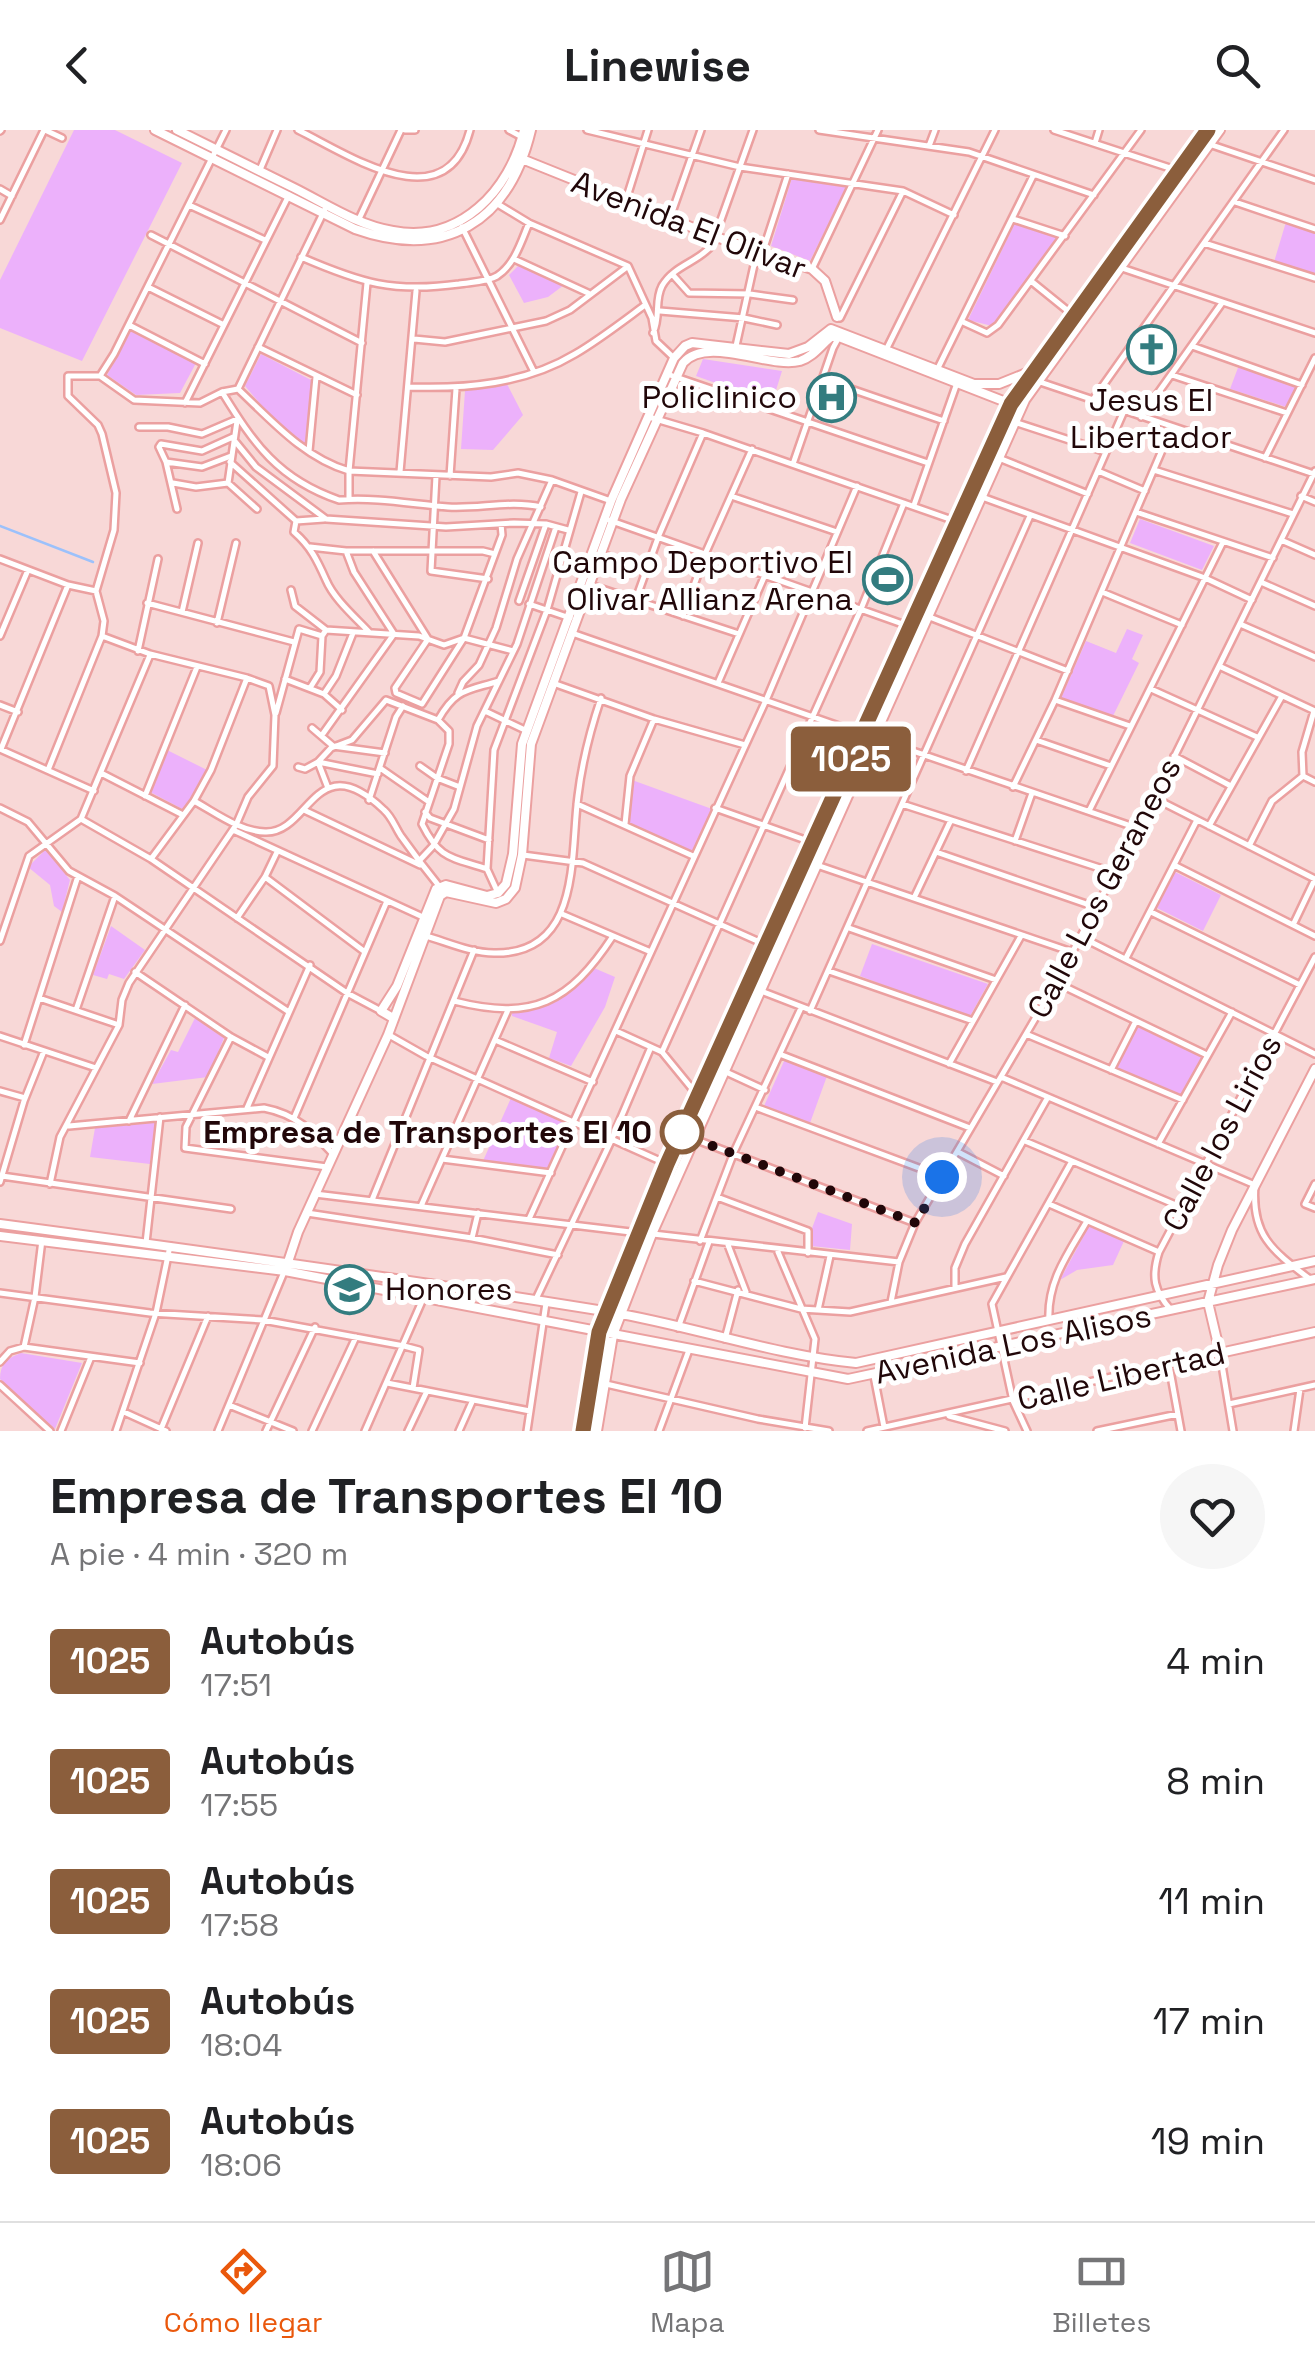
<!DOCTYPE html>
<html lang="es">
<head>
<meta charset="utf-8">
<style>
  body { margin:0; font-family:"Space Grotesk",sans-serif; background:#f6f6f6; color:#202124; height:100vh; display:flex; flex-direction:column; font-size:38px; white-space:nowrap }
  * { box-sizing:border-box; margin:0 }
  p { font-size:32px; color:#757577 }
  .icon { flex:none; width:55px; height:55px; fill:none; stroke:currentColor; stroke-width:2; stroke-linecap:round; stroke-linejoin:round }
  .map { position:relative; height:1301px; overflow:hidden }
  .panel { display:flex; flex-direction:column; background:#fff; flex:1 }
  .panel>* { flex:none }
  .badge { padding:0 20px; border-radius:8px; font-size:35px; line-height:65px }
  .you { position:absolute; width:50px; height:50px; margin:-25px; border:8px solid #fff; border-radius:50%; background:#1a73e8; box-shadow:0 0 0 15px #1a73e833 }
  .map>.badge { position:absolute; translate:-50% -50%; box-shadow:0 0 0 5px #fff }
  .round { display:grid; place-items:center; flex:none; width:105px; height:105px; border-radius:52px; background:#f6f6f6 }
  .overview { display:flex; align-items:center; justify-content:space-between; height:170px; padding:0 50px }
  h1 { font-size:48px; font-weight:600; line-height:75px }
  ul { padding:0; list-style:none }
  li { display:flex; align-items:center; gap:30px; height:120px; padding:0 50px }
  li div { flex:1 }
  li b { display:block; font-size:38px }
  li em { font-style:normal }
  li .badge { min-width:110px; font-weight:700; text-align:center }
  header { display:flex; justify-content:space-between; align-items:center; height:130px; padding:0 50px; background:#fff; font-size:45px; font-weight:600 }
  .tab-bar { display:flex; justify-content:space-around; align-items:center; height:140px; border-top:2px solid #e0e0e0; background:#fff; font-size:28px; color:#757577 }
  .tab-bar a { display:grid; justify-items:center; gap:5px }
  .tab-bar .on { color:#ea580c }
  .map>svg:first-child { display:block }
  .green { fill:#ecb1fb }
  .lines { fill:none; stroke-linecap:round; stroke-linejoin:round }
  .stream { stroke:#9cc1fb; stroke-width:2.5 }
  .street-casing { stroke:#eba0a0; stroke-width:10 }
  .secondary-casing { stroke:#eba0a0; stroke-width:12 }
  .street { stroke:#fff; stroke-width:5 }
  .secondary { stroke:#fff; stroke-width:8 }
  .line-casing { stroke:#fff; stroke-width:22 }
  .line { stroke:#8b5e3c; stroke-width:15 }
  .walk { stroke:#210709; stroke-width:10; stroke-dasharray:0 18 }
  .stop-dot { fill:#fff; stroke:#8b5e3c; stroke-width:5 }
  .labels { text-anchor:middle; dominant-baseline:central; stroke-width:10; stroke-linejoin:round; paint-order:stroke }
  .street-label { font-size:32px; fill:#210709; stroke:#fff }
  .poi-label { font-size:32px; fill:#210709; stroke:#fff; text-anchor:end }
  .stop-label { font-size:32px; font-weight:bold; fill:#210709; stroke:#fff; text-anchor:end }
</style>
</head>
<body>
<header><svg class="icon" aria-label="back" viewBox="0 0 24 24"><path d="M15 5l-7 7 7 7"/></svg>Linewise<svg class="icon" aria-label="search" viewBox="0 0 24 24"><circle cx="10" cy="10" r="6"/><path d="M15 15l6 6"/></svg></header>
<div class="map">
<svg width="1315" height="1301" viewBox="0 0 1315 1301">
  <rect width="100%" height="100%" fill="#f8d8d7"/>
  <path class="green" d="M74,0h41l67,33 -100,198 -82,-33v-48z
    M792,48l55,8 -37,75 -39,-15z
    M1286,92l29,10v43l-41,-13z
    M1015,93l43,14 -66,89 -24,-6z
    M518,136l46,19 -16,12 -24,6 -15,-28z
    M131,201l65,32 -16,30 -44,2 -29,-20z
    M261,224l52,27 -7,64 -33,-26 -28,-33z
    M703,229l79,12 -10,32 -76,-27z
    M1239,235l58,19 -11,23 -56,-18z
    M507,254l16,31 -30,35 -32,-1 4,-58z
    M1140,389l74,27 -12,24 -72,-27z
    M1127,499l16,6 -11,24 7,4 -26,53 -52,-18 25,-57 30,12z
    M167,620l40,20 -23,40 -34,-18z
    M632,650l80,29 -20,43 -65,-30z
    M46,719l24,31 -8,32 -8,-6 -4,-21 -22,-18z
    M1175,742l46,23 -18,36 -46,-23z
    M111,796l34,24 -21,29 -15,-5 -2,5 -14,-4z
    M872,814l116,40 -19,34 -109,-42z
    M594,838l21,9 -10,30 -34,59 -22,-8 8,-26 -45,-16v-3c34,-8 58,-19 82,-45z
    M195,888l29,20 -16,39 -56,7 19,-34 7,2z
    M1132,892l71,35 -22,39 -70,-31z
    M785,929l42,17 -17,47 -46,-17z
    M511,968l60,28 -21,45 -67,-10z
    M156,990l-6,44 -60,-7 5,-29z
    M818,1082l34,12 -2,26 -39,-4v-15z
    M1089,1096l35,15 -11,24 -36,5 -17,10z
    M21,1223l61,10 -27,66 -55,-50c0,-15 7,-21 21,-26z"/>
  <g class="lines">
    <path class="stream" d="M0,396l93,36"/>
    <defs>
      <path id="street" d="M45,0l17,8
        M298,0c51,25 148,92 172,0
        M405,0h10
        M509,0l13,7
        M587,0l153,37 163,24 51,24
        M819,0l150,22 125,43
        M1054,0l125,41
        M0,1l1,-1
        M1095,13l4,-13
        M1209,14l106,36
        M929,16l6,-16
        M259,42l18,-42
        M0,59l12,7
        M626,70l22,-70
        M1235,72l80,27
        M496,73l33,20 99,43 24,52 4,23 18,17
        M189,75l76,35
        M670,88l31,-88
        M1013,89l52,17
        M0,90l44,-90
        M358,91l43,-91
        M462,97l72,145
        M151,105l211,108
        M1204,113l111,35
        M301,127c60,26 92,36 158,27 12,-2 28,-2 38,-8 18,-12 24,-34 32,-53
        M514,129l74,34
        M1110,134l205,69
        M812,139l66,-139
        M672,144l17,19 61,1 43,6
        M1031,151l42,34
        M148,157l76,38
        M660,181l84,7 33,7
        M840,188l63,-127
        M963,192l24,11 11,-8 143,-195
        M129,195l76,39
        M653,203c8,-16 1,-32 9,-47 12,-21 37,-24 50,-41l41,-115
        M414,209l31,3 101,-21 24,-11 57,-43
        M736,216l18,-81 8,-11 26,-80
        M1192,216l110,39
        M258,217l99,48
        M885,222l110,-222
        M936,242l97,-196
        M667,244l261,89
        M1172,245l115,38
        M100,246l14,-22 112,-224
        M822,249l122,42
        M1040,252l274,92
        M409,257c57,2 116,-3 166,-33 24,-14 47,-32 70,-49
        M238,259l89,-184
        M222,262c32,52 56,87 117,108 37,-3 72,4 109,7 31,2 62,-7 93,0
        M1092,271l192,-271
        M185,273l104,-208
        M649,287l54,16 255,89
        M1141,287l81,-114
        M1005,289l101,33
        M139,297h29l34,7 35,-15
        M234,310l22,27 70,52 120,8 68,-4 32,1 22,6
        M309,321l7,-74
        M989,324l99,40
        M1265,328l50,-100
        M166,332l-7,-15 2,-3 41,7 31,-14
        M230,332l66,59 28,-2
        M793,334l40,-116 7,-13
        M1154,340l139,44
        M1098,341l47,20
        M400,342l16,-181
        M436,346l-5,95 57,8
        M450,346l6,-87
        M173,353l23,4 32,-4 29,26
        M228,353l9,-62
        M971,363l234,85 47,22
        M731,366l106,36
        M1301,366l14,6
        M349,369v-28l18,-188
        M914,375l43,-122
        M177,379l-11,-47 36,5 29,-11
        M1136,382l137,46
        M606,389l305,108
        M296,391l-2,11c17,15 23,28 32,48 8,19 29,37 43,52
        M1281,410l34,15
        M310,417l36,4h137l12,3
        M373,421l55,88 -33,49 1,5 26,11 42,-66 38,-103 -1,-11
        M602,424l43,16
        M0,429l68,26 28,6
        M1263,453l52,23
        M590,455l149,49
        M291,460l4,16 31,24
        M1102,462l80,33
        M636,469l23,-64 44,-102
        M519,471l27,-77
        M147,473l147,39
        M529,474l41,14
        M182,482l16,-69
        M683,486l23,-64 46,-103
        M927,486l141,55
        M217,493l19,-80
        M1240,494l75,33
        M572,503l290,101
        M0,506l28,-66
        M138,521l20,-92
        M1219,536l96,45
        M285,549l39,15 18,16
        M553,553l101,36 91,26
        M718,553l47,-108
        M310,558l10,-16 2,-36
        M1151,559l106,48
        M458,563l5,-11 16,-17 17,-37 21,-69 35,-79
        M324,564l12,-18 17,-43
        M1055,570l75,26
        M0,575l18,7
        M485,581l42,20
        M276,583l23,-84 23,7 4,-6 93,6 25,9 20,-7 49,13
        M438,590c18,-32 29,-29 61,-39
        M312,598l21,18 52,7
        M322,605l72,-101 -40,-62 -8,-21
        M875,608l262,90
        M1036,610l75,26
        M0,619l94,42
        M1,619l67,-164
        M1174,626l55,29
        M420,636l17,12 23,9
        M298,637l7,2 13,-7 13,-14 21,-8 34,-40 52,20 11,11v13l-27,80c18,36 29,33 65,45l7,-119 53,-140 34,-118
        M380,638l49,34
        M48,640l54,-134 2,-15 -8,-30 18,-61 2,-37 -14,-59 -4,-9 -30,-29v-20h32l34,24 66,3 22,-11 16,-3c33,31 66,69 111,82l142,6 27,-4 34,7 59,21
        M966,641l158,-360
        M101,643l82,42
        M1303,646l-1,-24 12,-41
        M1303,646l12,6
        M1013,657l42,-87 117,-273
        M328,658l-10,-26 60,12
        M145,666l52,-129
        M1154,668l161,81
        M369,670l27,-83 7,-11
        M194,671c22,12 45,30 71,31 45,2 50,-88 119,-22 8,7 11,17 17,26 12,17 25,34 38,50
        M577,674l116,52
        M902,674l210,68
        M0,678l28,14 41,49 46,25 174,116
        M715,678l96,34
        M304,680l116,55
        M1089,681l134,-269
        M425,682l5,6 59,22
        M81,689l70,40 196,134 34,18
        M625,694l5,-48 24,-57
        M1209,696l73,-130
        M233,700l192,88
        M1015,711l17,-48
        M1249,716l23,-45 31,-25
        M936,722l159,55
        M523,725l60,8 183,82
        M151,729l43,-58 17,-31 36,-92
        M419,731l14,-15 21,-37 23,-83 40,-82 39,-117
        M805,731l267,91
        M1174,735l141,71
        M487,739l11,24
        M265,747l100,75
        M914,768l37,-78
        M1151,782l149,73
        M562,784l89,38
        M237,788l28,-41 12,-25
        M1293,795l22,-46
        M849,798l147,52
        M426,806c21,6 45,17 68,17 88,2 76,-98 84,-157 4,-34 12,-65 23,-98
        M1081,807l234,117
        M0,811l29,-85 52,-37 69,-164
        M1126,828l71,-138
        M829,841l144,50
        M135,842l96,65 37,20
        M1057,853l150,72
        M748,856l249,96
        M39,868l80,27
        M454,871c79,20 115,2 159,-65
        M76,880l39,-114
        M810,881l220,-495
        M616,901l46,21 36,44
        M1026,904l157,66
        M389,905l37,21 241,108
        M0,906l96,32
        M231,907l-45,90 -1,21 142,19
        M495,910l98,42
        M24,915l54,-169
        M662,922l199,-443 43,-106
        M782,925l188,73
        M949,934l72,-128
        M713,936l52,24
        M1111,940l25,-49
        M1001,947l254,108c-4,51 18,66 56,95
        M0,961l25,7
        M247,978l63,-143
        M758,978l185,69
        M294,988l93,-217
        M129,991l56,-116
        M69,996l195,-18c32,6 48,23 69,46
        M681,1004l234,89
        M1025,1011l158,67
        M1158,1014l74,-132
        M958,1022l46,24
        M442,1029l109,14
        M2,1046l229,33
        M0,1052l24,-81 20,-50
        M50,1054l10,-47 59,-112 3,-25 7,-17 107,-158 12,-28 25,-31 2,-51 -6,-29 -22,-8 -97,-24 -48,-18
        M1315,1054l-10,20 10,4
        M315,1064l324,39
        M717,1067l91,34v22
        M372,1070l102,-250
        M1049,1074l110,48
        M421,1076l87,-196
        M307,1083l165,25 86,17
        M529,1089l238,-521 90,-212
        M653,1104l246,28
        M472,1108l6,-25
        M700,1111l34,-89 67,-144
        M146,1113l14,-126
        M728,1115l18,47
        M778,1122l37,87 -10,89
        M694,1151l107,28 49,3 156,-35
        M955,1158v-20l10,-24 83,-147
        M0,1163l150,20 113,7 141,26 15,4 -6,38
        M536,1169l75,-158 40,-94
        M891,1172l8,-40 16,-39 141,-240 98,-185 161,-327
        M818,1180l12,-54
        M1171,1180c-17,-19 -20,-33 -12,-58l156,-295
        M1049,1190c-2,-39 19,-66 38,-99
        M678,1198l31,-86
        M725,1209l13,-49
        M24,1217l116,16
        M0,1232l10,-11 14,-4 11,-50 7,-57
        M1169,1235l12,66
        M874,1246l10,51
        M593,1251l165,38 71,12
        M387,1253l143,28
        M0,1255l50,46
        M1229,1274l86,-19
        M229,1275l64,26
        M124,1282l42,19
        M949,1286l56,15
        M161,1299l47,-113
        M61,1301l30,-74
        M116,1301l40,-118 14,-67
        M218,1301l66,-159
        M266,1301l49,-104
        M312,1301l44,-94
        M365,1301l65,-148
        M408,1301l19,-40
        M459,1301l13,-29
        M527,1301l19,-128
        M659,1301l30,-81
        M867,1301l353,-78 13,78
        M1027,1301l-14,-30 -21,-97 80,-143
        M1097,1301l81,-17
        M1294,1301l6,-42"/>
      <path id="secondary" d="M155,0l200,99c90,32 154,-7 176,-99
        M177,0c39,19 78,39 117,58 32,16 63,37 99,43 67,13 117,-41 131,-101
        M522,29l194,78 96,32 13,12 12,36
        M393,888l-12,-7 16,-25 39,-97 10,-4 41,11 11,-3 8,-9 7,-30 9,-110 89,-243 63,-143 11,-12 7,-3 97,11 19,-7 23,-18 143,55h25l30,-12
        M1315,939l-83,161 -14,35 -10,37 12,51 95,-21
        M0,1094c204,27 407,55 610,88 83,14 163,43 246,51l459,-102
        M0,1106l285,35 563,108 467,-100
        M288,1132l10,-30 90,-197 52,-139 6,-4 50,11 10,-4 9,-11 7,-33 9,-111 90,-245 62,-136c24,-28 86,6 117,-2 13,-4 21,-16 31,-24h8l172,67
        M583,1301l16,-99 68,-168 344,-760 197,-274
        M597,1301l16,-96 39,-101 373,-834 195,-270"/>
    </defs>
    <use href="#street" class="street-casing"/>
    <use href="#secondary" class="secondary-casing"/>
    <use href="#street" class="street"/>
    <use href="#secondary" class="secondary"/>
  </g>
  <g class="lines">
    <defs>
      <path id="line" d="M583,1301l16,-99 68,-168 344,-760 197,-274"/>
    </defs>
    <use href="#line" class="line-casing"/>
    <use href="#line" class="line"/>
    <path class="walk" d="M682,1002l-1,2 235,89 26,-46"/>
  </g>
  <defs>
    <symbol id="church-ring" viewBox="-11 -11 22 22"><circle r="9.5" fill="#fff" stroke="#337c7f" stroke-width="1.5"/><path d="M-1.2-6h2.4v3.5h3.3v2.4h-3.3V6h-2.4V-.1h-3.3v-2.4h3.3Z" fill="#337c7f"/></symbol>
    <symbol id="hospital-ring" viewBox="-11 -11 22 22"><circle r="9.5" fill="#fff" stroke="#337c7f" stroke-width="1.5"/><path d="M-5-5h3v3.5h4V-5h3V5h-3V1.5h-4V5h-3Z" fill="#337c7f"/></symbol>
    <symbol id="stadium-ring" viewBox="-11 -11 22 22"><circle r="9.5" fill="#fff" stroke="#337c7f" stroke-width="1.5"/><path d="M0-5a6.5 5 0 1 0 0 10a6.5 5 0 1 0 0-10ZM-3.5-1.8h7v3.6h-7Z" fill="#337c7f"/></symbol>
    <symbol id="university-ring" viewBox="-11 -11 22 22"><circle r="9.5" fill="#fff" stroke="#337c7f" stroke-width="1.5"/><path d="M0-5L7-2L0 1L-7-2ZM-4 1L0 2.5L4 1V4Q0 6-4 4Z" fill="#337c7f"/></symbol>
  </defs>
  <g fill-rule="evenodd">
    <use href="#church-ring" x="1124" y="192" width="55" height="55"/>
    <use href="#hospital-ring" x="804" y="240" width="55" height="55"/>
    <use href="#stadium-ring" x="860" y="422" width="55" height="55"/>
    <use href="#university-ring" x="322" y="1132" width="55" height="55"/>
  </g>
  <circle class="stop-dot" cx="682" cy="1002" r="20"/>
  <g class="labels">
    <g class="street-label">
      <text transform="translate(689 95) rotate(21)">Avenida El Olivar</text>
      <text transform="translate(1104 758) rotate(-62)">Calle Los Geraneos</text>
      <text transform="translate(1222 1003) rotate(-62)">Calle los Lirios</text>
      <text transform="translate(1013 1214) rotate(-12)">Avenida Los Alisos</text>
      <text transform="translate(1121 1246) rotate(-13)">Calle Libertad</text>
    </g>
    <g class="poi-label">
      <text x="797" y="267">Policlinico</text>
      <text x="1151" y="270" text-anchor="middle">Jesus El<tspan x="1151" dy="37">Libertador</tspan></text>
      <text x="853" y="432">Campo Deportivo El<tspan x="853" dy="37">Olivar Allianz Arena</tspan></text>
      <text x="385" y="1159" text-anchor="start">Honores</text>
    </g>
    <g class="stop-label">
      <text x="652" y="1002">Empresa de Transportes El 10</text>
    </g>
  </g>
</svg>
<div class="you" style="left:942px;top:1047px"></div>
<b class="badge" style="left:851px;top:629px;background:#8b5e3c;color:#fff">1025</b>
</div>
<section class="panel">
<div class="overview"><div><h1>Empresa de Transportes El 10</h1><p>A pie · 4 min · 320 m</p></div><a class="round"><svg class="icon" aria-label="heart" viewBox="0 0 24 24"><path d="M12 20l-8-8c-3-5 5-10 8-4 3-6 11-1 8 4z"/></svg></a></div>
<ul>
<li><span class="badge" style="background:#8b5e3c;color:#fff">1025</span><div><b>Autobús</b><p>17:51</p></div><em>4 min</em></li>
<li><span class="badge" style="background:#8b5e3c;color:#fff">1025</span><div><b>Autobús</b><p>17:55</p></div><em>8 min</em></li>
<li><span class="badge" style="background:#8b5e3c;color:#fff">1025</span><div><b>Autobús</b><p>17:58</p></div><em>11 min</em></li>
<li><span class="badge" style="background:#8b5e3c;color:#fff">1025</span><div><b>Autobús</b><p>18:04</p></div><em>17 min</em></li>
<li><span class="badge" style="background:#8b5e3c;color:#fff">1025</span><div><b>Autobús</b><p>18:06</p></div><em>19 min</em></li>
</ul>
</section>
<nav class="tab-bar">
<a class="on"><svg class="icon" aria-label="directions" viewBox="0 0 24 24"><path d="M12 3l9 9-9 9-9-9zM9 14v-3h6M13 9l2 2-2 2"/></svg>Cómo llegar</a>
<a><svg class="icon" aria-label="map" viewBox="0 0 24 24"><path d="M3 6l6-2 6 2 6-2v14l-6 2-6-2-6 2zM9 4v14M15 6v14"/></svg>Mapa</a>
<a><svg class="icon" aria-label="tickets" viewBox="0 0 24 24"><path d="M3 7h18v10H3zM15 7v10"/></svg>Billetes</a>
</nav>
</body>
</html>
